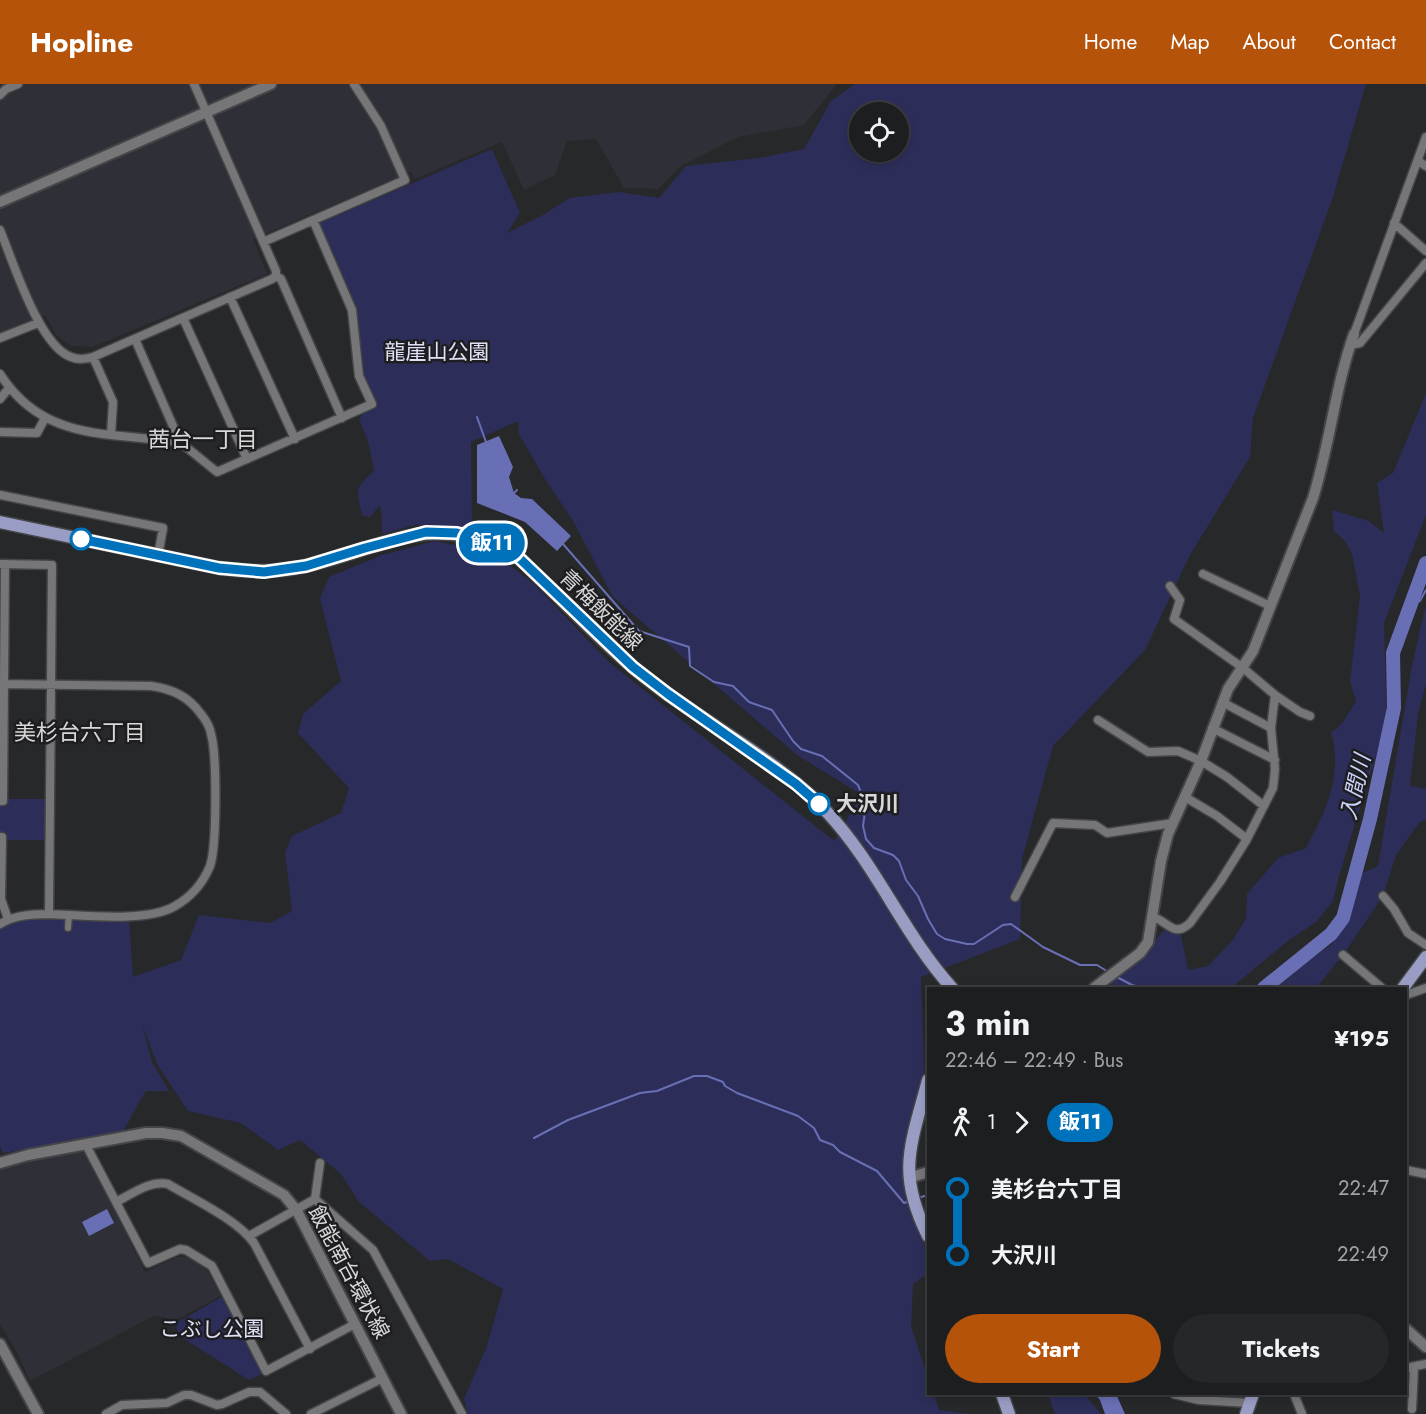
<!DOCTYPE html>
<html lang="en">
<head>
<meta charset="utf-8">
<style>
  body { margin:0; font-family:Jost,"Noto Sans JP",sans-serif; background:#252729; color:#f1f3f6; height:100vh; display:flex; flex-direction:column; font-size:22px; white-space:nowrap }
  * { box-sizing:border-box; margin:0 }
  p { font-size:20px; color:#a0a2a5 }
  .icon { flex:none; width:33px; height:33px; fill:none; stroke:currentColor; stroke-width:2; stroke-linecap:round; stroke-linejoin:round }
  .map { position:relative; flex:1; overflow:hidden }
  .sheet { position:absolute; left:927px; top:903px; width:480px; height:408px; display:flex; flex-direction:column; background:#1d1e20; border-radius:0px; box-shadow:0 3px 9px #0003,0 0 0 2px #3b3c3e }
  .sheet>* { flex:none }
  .badge { padding:0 12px; border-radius:20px; font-size:21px; line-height:39px }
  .buttons { position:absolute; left:849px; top:18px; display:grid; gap:12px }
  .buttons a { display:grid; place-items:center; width:60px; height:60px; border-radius:50%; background:#1d1e20; box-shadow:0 3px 9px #0003,0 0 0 2px #3b3c3e; font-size:30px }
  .map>.badge { position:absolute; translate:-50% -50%; box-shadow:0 0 0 3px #fff }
  .legs { display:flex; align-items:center; gap:9px; height:66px; padding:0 18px; font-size:20px }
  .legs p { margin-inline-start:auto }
  .summary { display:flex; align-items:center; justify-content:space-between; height:102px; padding:0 18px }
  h1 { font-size:33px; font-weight:700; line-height:45px }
  .cta { display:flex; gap:12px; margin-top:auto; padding:12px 18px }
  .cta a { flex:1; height:69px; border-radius:36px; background:#b45309; color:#fff; font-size:24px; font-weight:700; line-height:69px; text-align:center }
  .cta a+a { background:#252729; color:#f1f3f6 }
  ul { padding:0 18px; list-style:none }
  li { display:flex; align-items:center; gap:21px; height:66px; font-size:22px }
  li i { display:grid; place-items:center; width:9px; height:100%; margin:0 8px; background:currentColor }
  li i::after { content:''; width:15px; height:15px; margin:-8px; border:4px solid; border-radius:50%; background:#1d1e20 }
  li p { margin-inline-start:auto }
  li:first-child i { background:linear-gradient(#0000 50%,currentColor 0) }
  li:last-child i { background:linear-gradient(currentColor 50%,#0000 0) }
  header { display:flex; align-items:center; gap:36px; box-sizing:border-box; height:84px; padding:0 30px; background:#b45309; color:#fff }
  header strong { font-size:28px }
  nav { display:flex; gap:33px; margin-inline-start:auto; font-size:21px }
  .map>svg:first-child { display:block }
  .built { fill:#2e2f37 }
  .green { fill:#2c2e59; fill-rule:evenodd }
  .water { fill:#696fb5 }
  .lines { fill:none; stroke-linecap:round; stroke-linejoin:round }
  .stream { stroke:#696fb5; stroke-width:2 }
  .river { stroke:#696fb5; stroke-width:14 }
  .pedestrian-casing { stroke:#444546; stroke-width:9 }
  .minor-casing { stroke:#444546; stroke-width:11 }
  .tertiary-casing { stroke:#444546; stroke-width:14 }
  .primary-casing { stroke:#444546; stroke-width:15 }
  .pedestrian { stroke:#767679; stroke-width:6 }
  .minor { stroke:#767679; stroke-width:8 }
  .tertiary { stroke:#767679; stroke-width:10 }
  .primary { stroke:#999dc3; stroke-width:12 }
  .line-1-casing { stroke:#fff; stroke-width:14 }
  .line-1 { stroke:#0072bc; stroke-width:9 }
  .stop-1-dot { fill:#fff; stroke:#0072bc; stroke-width:3 }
  .labels { text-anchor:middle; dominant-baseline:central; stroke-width:5; stroke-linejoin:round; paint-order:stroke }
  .park-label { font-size:21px; fill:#dee1f6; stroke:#1e1e21 }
  .street-label { font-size:21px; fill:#d8d8d9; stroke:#1e1e21 }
  .stop-label { font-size:21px; font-weight:bold; fill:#d8d8d9; stroke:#1e1e21; text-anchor:start }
  .neighbourhood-label { font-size:22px; fill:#d8d8d9; stroke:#1e1e21 }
  .water-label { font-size:22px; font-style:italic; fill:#ccd2f9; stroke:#1e1e21 }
</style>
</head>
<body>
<header>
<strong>Hopline</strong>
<nav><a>Home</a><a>Map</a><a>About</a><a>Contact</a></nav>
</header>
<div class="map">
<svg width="1426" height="1330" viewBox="0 0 1426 1330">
  <rect width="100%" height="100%" fill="#27282a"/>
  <path class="built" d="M0,0h837l-33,41 -66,12 -57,29 -23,23 -34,-1 -28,-49 -29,2 -12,34 -31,15 -22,-48 -87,37 -4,-7 -158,67 14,35 -174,73 -22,-1 -15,-11 -11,-20 -45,18z
    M85,1067l60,121 32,-15h10l19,11 15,28 -45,24 -22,-4 -124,65 -13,-29 -17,-27v-155l13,-7z"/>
  <path class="green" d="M855,0h511l-33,113 -80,221 -3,39 -60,98 -45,95 -92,96 -31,113 -2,80 -99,38 4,108 -21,67 1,44 23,54v23l-15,11 -2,42 17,52v16h6l5,16 30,4h-501l-4,-15 23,-53 16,-57 -55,-30 -18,2 -71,-59 -18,-28 -41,-34 -22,10 -37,-27 -53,-12 -31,-47 -15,-40 10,38 17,29h-23c-9,13 -14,26 -23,40l-17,5 -103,17 -3,-7v-219c33,-17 92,-10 129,-9l4,59 48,-17 18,-45 71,8 22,-12 -7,-59 7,-16 49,-23 8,-25 -51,-55 5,-19 38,-33 -21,-82 9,-22 53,-22 53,-14 58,12 40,30 77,80 224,178 28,-46 -65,-40 -184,-158 -40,-76 -28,-42 -26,-45 -1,-13 -47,21 1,87 -18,-3h-34l-2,-2 -36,10v-15l-2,-14 -10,12 -8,-2c-6,-26 -8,-26 12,-44l-6,-30 -9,-22 5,-8 11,-6 -13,-32 -3,-30 -30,-95 -10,-21 1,-4 172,-74 28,64 -13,20 34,-17 29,-18 49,-6 40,6 27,-32 73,-8 45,-9 27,-48zM860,28h38v40h-38z
    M1426,309v122l-42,108 3,104 -10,25 -38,124 -6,25 -17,21 -27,18 -58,48h-122l4,-7 33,-30 19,-22 16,6 7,35 20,-4 24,-25 14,-22 1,-25 31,-36 28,-10c20,-36 37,-74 25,-116 12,-5 17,-20 25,-30l-6,-21 10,-85 -8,-42 -7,-13 -11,-10 -2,-21 37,11 15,12 -7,-50 16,-10z
    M1426,521v79l-8,30 -8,72 16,3v30l-7,4 -23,32 -13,41 -40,59 -27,33h-39l27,-24 28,-20 28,-70 18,-8 34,-201z
    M7,715h40l1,41h-41v-7h-7v-29h7z
    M222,1213l40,77 -13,6 -71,-45 -2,-12z
    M1048,1310h36l17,20h-46z"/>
  <path class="water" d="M499,352l14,31 -4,10 5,16 7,5 11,1 39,37 -14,15 -32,-29 -48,-19v-58z
    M107,1125l7,14 -25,13 -7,-14z
    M1095,1310h21l9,20h-20l-5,-14z"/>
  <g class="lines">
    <path class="stream" d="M477,333l9,25
      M514,409l3,-3
      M563,460l76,87 50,16 1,19 24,16 19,4 16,16 23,8 21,31 8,8 21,7 36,29 8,20 -3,21 3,13 8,9 19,7 6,6 7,19 12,16 10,23 9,15 8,5 22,5h7l29,-19 8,-1 32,23 37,18h17l13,8
      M1412,519l8,-2 6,-11
      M1115,892l17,9 11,3
      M534,1054l34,-18 72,-27 17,-2 37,-15h13l16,6 2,4 12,7 61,23 16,12 6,12 13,5 7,7 37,19 27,32 6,-2
      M918,1114l10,-3"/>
    <path class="river" d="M1264,904l67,-54 12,-16 27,-99 24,-111 -1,-55 33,-90"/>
    <defs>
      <path id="pedestrian" d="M68,844l1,-14"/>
      <path id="minor" d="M194,0l82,187v5l5,3 61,139
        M0,11l6,-6 12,-5
        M1418,77l8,5
        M1394,139l32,28
        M0,146c13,31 39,116 71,127 7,3 15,2 22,0l179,-78 4,-3
        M263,158l142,-62 -24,-54 -27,-42
        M230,213l65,142
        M183,234l64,141
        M1354,250l72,-197
        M0,254l38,-15
        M1350,261l10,-2 66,-80
        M0,290c27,42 63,56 111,61l2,-33 -20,-45
        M0,315l9,-11
        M0,348l37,1 8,-15
        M111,351l69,7 -45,-103
        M180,358l37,30 155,-68 -13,-28 -7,-66 -39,-90
        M0,411l163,33 -5,28
        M0,480l52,1 -3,349c-17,0 -34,1 -49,10
        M1203,490l67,32
        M0,600l151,2c21,3 37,10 50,28 4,5 9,13 10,20 6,21 6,112 -1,132 -7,17 -19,31 -35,40 -28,17 -93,9 -126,8
        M1275,611l25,17 10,4
        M1222,618l49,26
        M1098,636l50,32 30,-1 23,10 26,16 37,29
        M1212,644l63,32
        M1185,713l32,19 30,23
        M0,717h3l2,-237
        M0,753h2l-1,62 7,20
        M1383,812l11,13 14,24 18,12
        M1015,813l38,-74 42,2 12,8 66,-10
        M1153,833c16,5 21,21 37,6l30,-41 27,-43 26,-51 2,-19 -4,-41 4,-33 -32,-27 -69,-49 6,-19 -10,-14
        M1343,871l39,33
        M1406,911l20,-7
        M86,1061l62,118 32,-14 6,1 26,16 54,105 89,-47
        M1406,1086l20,4
        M315,1115l58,51 89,164
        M116,1118c16,-8 34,-22 52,-18 25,15 70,36 86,59l56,106
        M249,1152l66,-37 5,-36
        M1406,1284l20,-4
        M1174,1310l25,6 51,3
        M1294,1310l8,20
        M1412,1325l2,-42
        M106,1330l16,-9 45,-2 17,-8h7l26,10 5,-1 27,-12h11l26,22
        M311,1330l72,-36"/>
      <path id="tertiary" d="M0,118l271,-118
        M1094,904l46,-35 8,-11 13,-81 7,-27 33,-73 27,-72 25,-38 60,-153c17,-54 22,-111 41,-164
        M0,1079l28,-8 118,-22h16l19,3 103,59 13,16 104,203
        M909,1094l19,-6
        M1406,1245l20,18
        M0,1260l38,70"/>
      <path id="primary" d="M0,438l219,46c29,4 57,5 86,-2 83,-19 126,-57 211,-11 46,43 89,92 139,130 55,41 125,77 171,126 51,54 77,123 126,177
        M1403,904l23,-31
        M928,996c-17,65 -32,92 0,156
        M1002,1310l7,20
        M1246,1330l7,-20"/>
    </defs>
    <use href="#pedestrian" class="pedestrian-casing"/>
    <use href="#minor" class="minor-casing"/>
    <use href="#tertiary" class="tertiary-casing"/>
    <use href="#primary" class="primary-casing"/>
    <use href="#pedestrian" class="pedestrian"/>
    <use href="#minor" class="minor"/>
    <use href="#tertiary" class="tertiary"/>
    <use href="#primary" class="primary"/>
  </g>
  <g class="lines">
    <defs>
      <path id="line-1" d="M81,455l138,29 45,4 42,-6 59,-18 61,-16 31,1 28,7 31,15 117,112 35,27 128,90 23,20"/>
    </defs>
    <use href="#line-1" class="line-1-casing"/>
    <use href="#line-1" class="line-1"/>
  </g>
  <g class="stop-1-dot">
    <circle cx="81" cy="455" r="10"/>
    <circle cx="819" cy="720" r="10"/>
  </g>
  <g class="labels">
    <g class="park-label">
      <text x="437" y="268">龍崖山公園</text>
      <text x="212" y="1245">こぶし公園</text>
    </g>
    <g class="street-label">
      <text transform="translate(601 526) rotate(44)">青梅飯能線</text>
      <text transform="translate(349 1188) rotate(62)">飯能南台環状線</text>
    </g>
    <g class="stop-label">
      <text x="836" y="720">大沢川</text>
    </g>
    <g class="neighbourhood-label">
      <text x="203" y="355">茜台一丁目</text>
      <text x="80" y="648">美杉台六丁目</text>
    </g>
    <g class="water-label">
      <text transform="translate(1355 703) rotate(-77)">入間川</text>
    </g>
  </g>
</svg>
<div class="buttons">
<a><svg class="icon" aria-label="locate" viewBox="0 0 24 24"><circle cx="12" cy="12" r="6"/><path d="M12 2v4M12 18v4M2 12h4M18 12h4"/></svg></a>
</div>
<b class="badge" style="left:492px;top:459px;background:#0072bc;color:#fff">飯11</b>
<section class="sheet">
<div class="summary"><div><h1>3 min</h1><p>22:46 – 22:49 · Bus</p></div><b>¥195</b></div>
<div class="legs"><svg class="icon" aria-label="walk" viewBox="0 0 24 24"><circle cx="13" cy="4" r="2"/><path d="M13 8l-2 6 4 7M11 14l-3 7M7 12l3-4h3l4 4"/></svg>1<svg class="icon" aria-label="forward" viewBox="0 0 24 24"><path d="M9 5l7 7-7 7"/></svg><b class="badge" style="background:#0072bc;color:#fff">飯11</b></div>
<ul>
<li><i style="color:#0072bc"></i><b>美杉台六丁目</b><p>22:47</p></li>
<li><i style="color:#0072bc"></i><b>大沢川</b><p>22:49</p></li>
</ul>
<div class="cta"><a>Start</a><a>Tickets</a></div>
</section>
</div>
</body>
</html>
